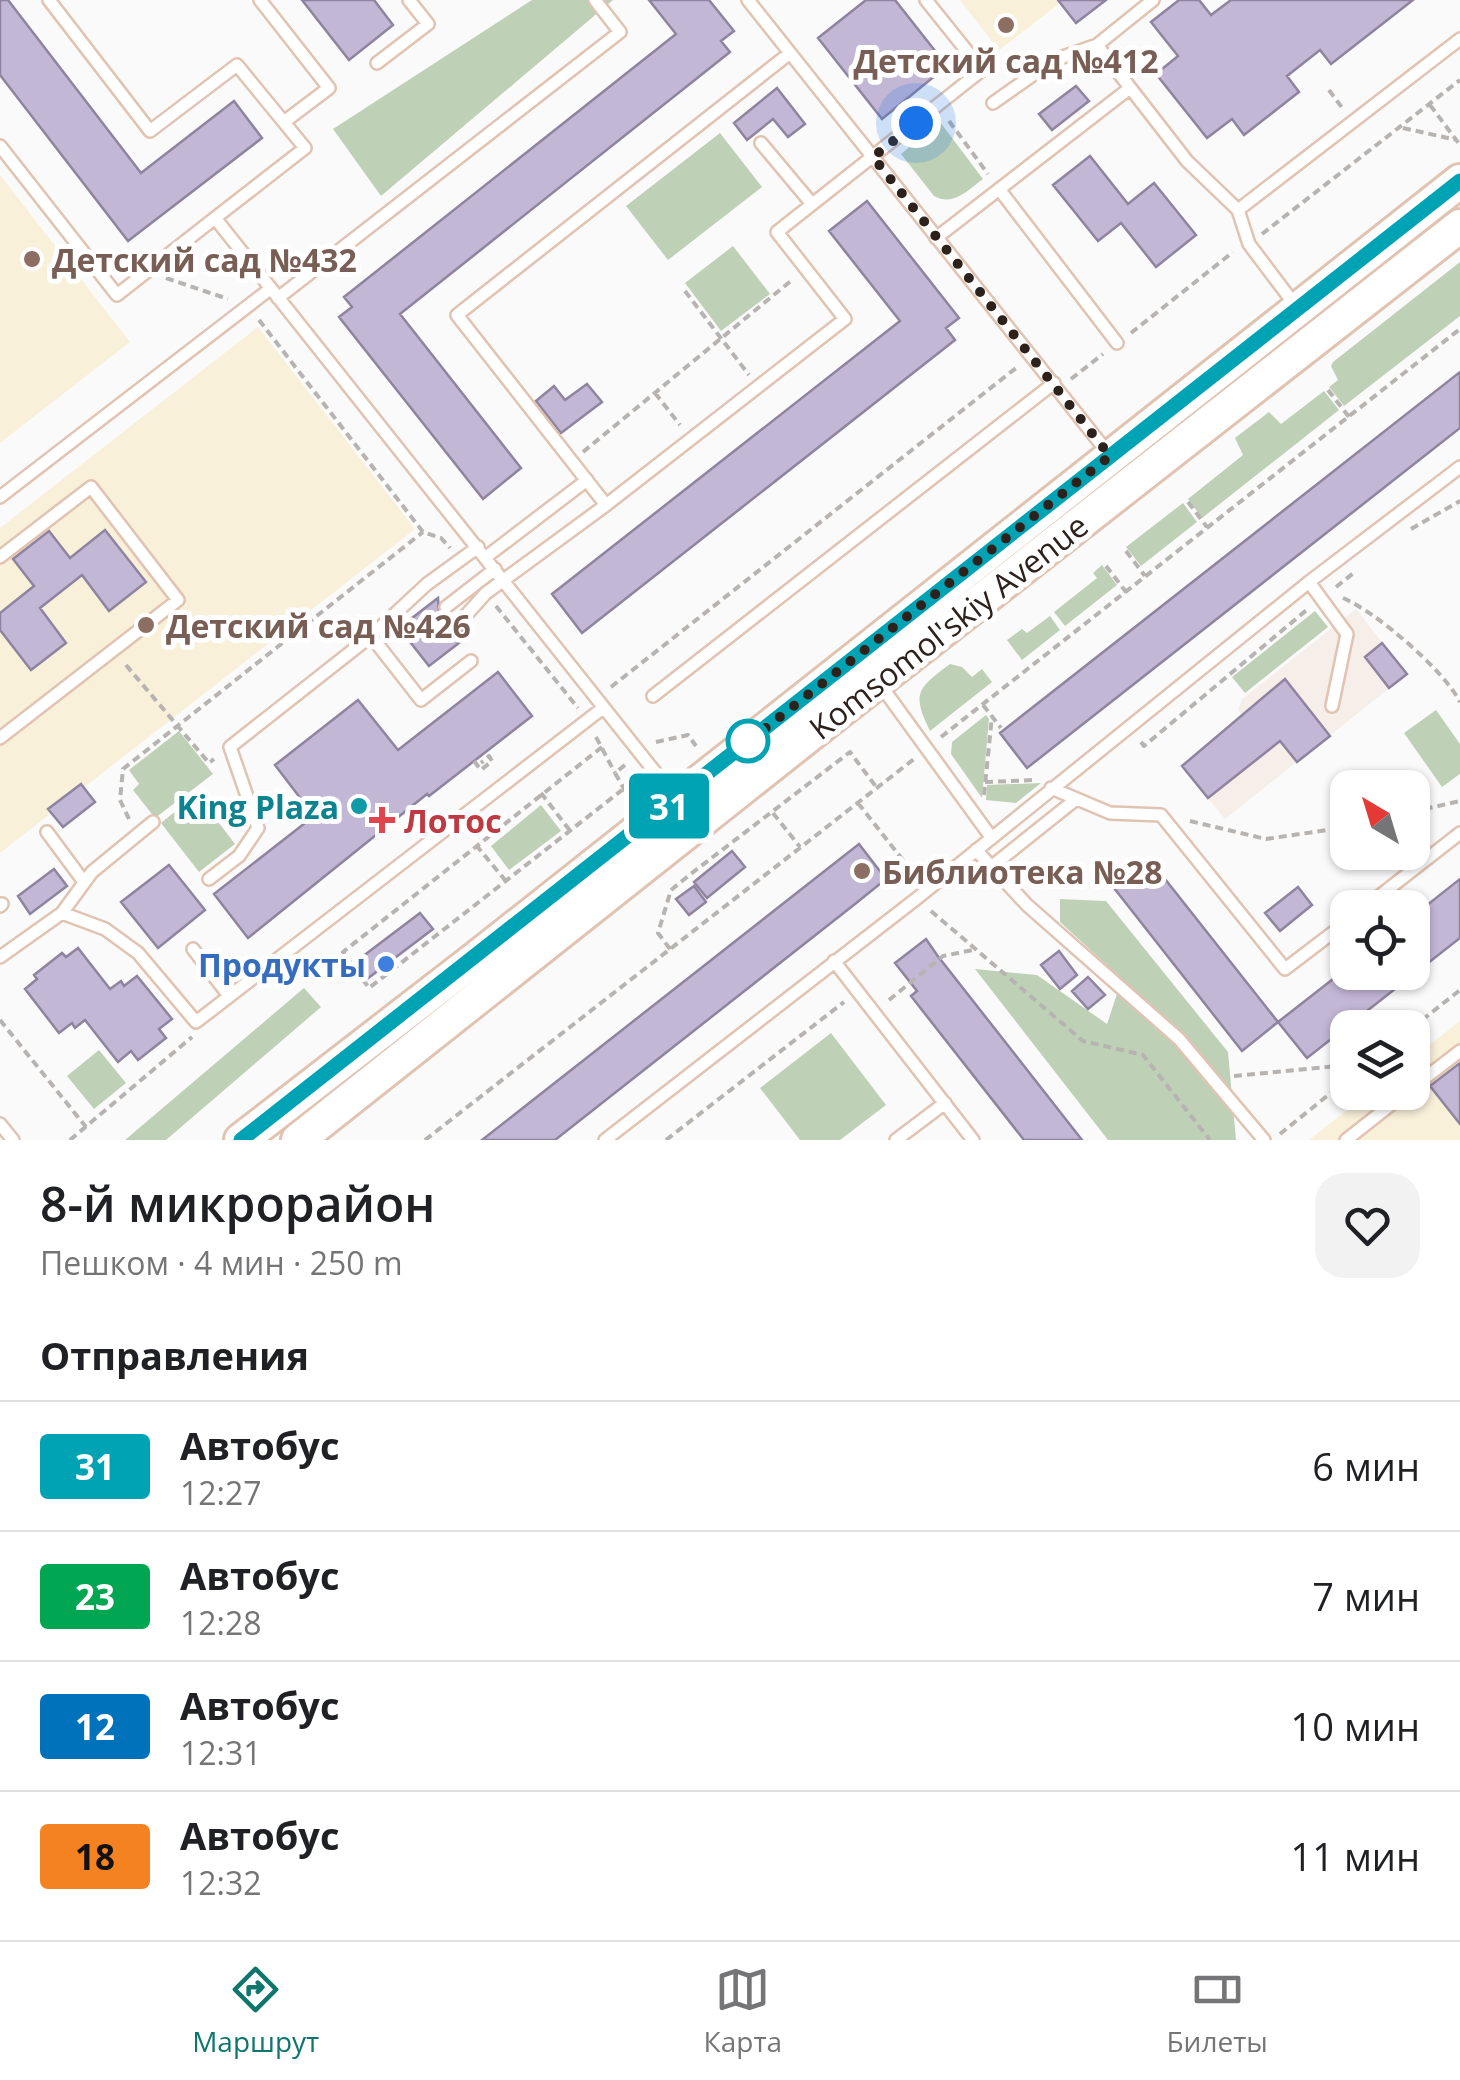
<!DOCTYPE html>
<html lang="ru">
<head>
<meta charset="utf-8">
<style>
  body { margin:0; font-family:"Open Sans",sans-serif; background:#f2f2f2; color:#202124; height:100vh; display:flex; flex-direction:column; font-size:38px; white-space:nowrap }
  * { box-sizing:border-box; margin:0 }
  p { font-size:32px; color:#757577 }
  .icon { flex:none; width:55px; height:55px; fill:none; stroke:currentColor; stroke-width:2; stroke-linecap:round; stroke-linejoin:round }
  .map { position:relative; height:1140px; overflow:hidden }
  .side { display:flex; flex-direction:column; background:#fff; flex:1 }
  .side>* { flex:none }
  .badge { padding:0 20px; border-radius:8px; font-size:35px; line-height:65px }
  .needle { width:65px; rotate:322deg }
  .controls { position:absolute; left:1330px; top:770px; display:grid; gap:20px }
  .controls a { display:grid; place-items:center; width:100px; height:100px; border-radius:20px; background:#fff; box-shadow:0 2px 8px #0004; font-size:50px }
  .you { position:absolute; width:50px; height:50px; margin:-25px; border:8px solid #fff; border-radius:50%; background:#1a73e8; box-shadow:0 0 0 15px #1a73e833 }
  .map>.badge { position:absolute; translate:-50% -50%; box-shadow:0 0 0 5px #fff }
  h2 { padding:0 40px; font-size:38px; line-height:90px }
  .round { display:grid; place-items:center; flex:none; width:105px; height:105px; border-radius:30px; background:#f2f2f2 }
  .head { display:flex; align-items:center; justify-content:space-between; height:170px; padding:0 40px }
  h1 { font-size:48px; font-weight:600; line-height:75px }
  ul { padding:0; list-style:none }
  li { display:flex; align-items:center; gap:30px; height:130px; padding:0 40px; border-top:2px solid #e0e0e0 }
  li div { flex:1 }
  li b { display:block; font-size:38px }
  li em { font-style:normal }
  li .badge { min-width:110px; font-weight:700; text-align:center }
  .menu { display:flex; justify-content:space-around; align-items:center; height:140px; border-top:2px solid #e0e0e0; background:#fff; font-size:28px; color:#757577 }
  .menu a { display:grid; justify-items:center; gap:5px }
  .menu .active { color:#0f766e }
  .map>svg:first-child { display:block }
  .built { fill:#f5eee9 }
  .education { fill:#f9f0da }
  .green { fill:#bed1b6 }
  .building { fill:#c3b7d6; stroke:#8f849f; stroke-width:2.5 }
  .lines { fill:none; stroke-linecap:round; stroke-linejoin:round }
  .service-casing { stroke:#e1c3b1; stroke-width:16 }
  .secondary-casing { stroke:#e1c3b1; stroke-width:38 }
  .path { stroke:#b6b3b0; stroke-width:4; stroke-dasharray:8 5; stroke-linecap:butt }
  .service { stroke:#fff; stroke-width:11 }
  .secondary { stroke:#fff; stroke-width:32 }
  .line-casing { stroke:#fff; stroke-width:22 }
  .line { stroke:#00a3b4; stroke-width:15 }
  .walk { stroke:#2d221b; stroke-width:10; stroke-dasharray:0 18 }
  .education-dot { fill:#8d6e63; stroke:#fff; stroke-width:4 }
  .stop-dot { fill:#fff; stroke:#00a3b4; stroke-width:5 }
  .culture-dot { fill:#0f9aa8; stroke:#fff; stroke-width:4 }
  .health-dot { fill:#e0444e; stroke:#fff; stroke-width:4 }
  .shop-dot { fill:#3f7fe0; stroke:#fff; stroke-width:4 }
  .labels { text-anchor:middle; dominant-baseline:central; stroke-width:10; stroke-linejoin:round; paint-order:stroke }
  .education-label { font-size:32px; font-weight:bold; fill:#785e54; stroke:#fff; text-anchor:start }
  .street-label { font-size:32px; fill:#2d221b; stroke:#fff }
  .culture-label { font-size:32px; font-weight:bold; fill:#0d838f; stroke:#fff; text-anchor:end }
  .health-label { font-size:32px; font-weight:bold; fill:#be3a42; stroke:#fff; text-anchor:start }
  .shop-label { font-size:32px; font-weight:bold; fill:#366cbe; stroke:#fff; text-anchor:end }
</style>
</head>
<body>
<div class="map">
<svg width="1460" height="1140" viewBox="0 0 1460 1140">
  <rect width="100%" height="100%" fill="#fafafa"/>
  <path class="built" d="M1356,609l51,65 -182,145 -43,-53 61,-50 -5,-6 4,-11z"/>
  <path class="education" d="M960,0h104l-65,50z
    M0,175l130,167 -130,101z
    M258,327l157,202 -415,324v-325z
    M1460,1021v119h-151l60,-47 43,-1 1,-34z"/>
  <path class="green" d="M532,0h81l-232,196 -48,-67z
    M940,122l43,57c-15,11 -30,28 -49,17l-33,-42z
    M720,133l42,54 -94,73 -42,-54z
    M733,246l37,48 -49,37 -36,-48z
    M1460,262v54l-116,90 -15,-19 9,-7 -7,-14 2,-4z
    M1324,391l15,19 -137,108 -14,-19 55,-44 -8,-17 34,-26 12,12z
    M1183,503l14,19 -56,44 -15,-19z
    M1102,565l15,20 -52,41 -11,-14 43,-34 -4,-5z
    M1315,611l13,16 -83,66 -13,-16z
    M1050,616l10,14 -38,30 -15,-20 15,-11 5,4z
    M950,664l12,3 10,10 10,-8 10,13 -62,49c-19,-38 -12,-43 20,-67z
    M1436,710l24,34v30l-18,13 -38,-54z
    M986,715l3,4 -7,79 -31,-44 1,-12z
    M179,731l34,43 -58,44 -22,-28 6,-6 -10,-14z
    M1041,783l-25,20 -30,-3 1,-15z
    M197,794l38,50 -36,28 -38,-49z
    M541,805l20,26 -52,39 -18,-24z
    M1060,899l46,2 122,151 8,88h-128l-133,-171 62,6 70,49 15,-45 -62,-57z
    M304,988l17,19 -155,133h-41z
    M831,1033l55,72 -46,35h-40l-40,-52z
    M99,1050l27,33 -32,26 -27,-33z"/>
  <path class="building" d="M0,0h8l133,173 93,-72 28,37 -134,103 -128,-166z
    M302,0h72l19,25 -44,35z
    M649,0h60l25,31 -13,10 9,11 -330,262 121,154 -38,31 -144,-182 13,-10 -8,-10 332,-263z
    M866,0h29l52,66 -65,53 -64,-81z
    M1058,0h48l-30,23z
    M1179,0h20l12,15 20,-15h182l-82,64 -11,-14 -33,26 12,16 -55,43 -12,-16 -25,19 -51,-64 22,-18 -27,-34z
    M1076,86l13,15 -37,29 -13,-16z
    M777,88l28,36 -17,13 -15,-18 -26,21 -13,-17z
    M1090,156l38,48 26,-21 42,52 -40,32 -35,-44 -23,18 -45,-56z
    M867,201l92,117 -13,10 9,12 -373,293 -30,-39 348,-273 -71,-90z
    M1460,372v56l-433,340 -27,-35z
    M587,384l15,18 -41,31 -25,-32 18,-15 11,14z
    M105,530l41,52 -37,29 -27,-36 -42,33 26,35 -35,27 -31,-40v-17l34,-27 -21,-27 36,-28 21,27z
    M438,598l1,15 13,3 -3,7 2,7 6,3 7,-2 4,5 -39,30 -30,-38z
    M1382,643l25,31 -18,14 -24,-31z
    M498,672l34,44 -103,80 -2,-2 -179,144 -34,-44 100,-78 -39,-51 83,-65 40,50z
    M1285,679l45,57 -33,26 -17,-21 -72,57 -26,-32z
    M81,784l14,18 -32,25 -15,-18z
    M859,844l27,35 -31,25 -300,236h-73z
    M732,851l13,16 -38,31 -13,-16z
    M1150,860l128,162 -36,29 -128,-163z
    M169,865l36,45 -47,38 -37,-46z
    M54,869l13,17 -37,28 -12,-18z
    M1460,879v59l-153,120 -29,-36 64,-50h70v-55z
    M694,886l12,16 -17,13 -13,-16z
    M1298,887l14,18 -32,26 -15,-18z
    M420,913l13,16 -66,50 -13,-16z
    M926,939l11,16 145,185h-58l-113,-144 6,-5 -22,-28z
    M78,948l32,41 11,-8 3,5 13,-10 35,43 -13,10 7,9 -28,22 -7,-9 -13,11 -33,-42 -10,8 -3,-5 -13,10 -34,-44 12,-10 -3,-4 28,-22 4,4z
    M1059,951l18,24 -17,14 -19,-24z
    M1088,977l17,18 -17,14 -16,-18z
    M1460,1063v61l-30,-38z"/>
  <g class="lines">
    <defs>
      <path id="service" d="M49,0l101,131 87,-66 68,83 -90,70
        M260,0l69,88 -45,34
        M748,0l360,453
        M1153,0l-56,45 90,116 51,49
        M377,63l51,-39 -19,-24
        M993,103l61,-43 43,-15
        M761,143l51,61
        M0,146l117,149 98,-77 459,578
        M999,189l118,154
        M936,238l194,-150
        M278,298l342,-266 -25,-32
        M1295,305l-46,-61 -11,-34 222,-171
        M0,497l270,-208
        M606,505l-149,-190 333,-262
        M0,557l91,-70 87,113 -178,138
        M486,557l101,-77
        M1309,582l38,52 -15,72
        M446,607l49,-38
        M458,624l28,-31 120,-88 239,-186 -68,-87 205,-162 -56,-70
        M371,636l50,64 50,-39
        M879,683l112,154
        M653,696l401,-313
        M1051,788l59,25 51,2 124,154 63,-48
        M47,832l37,50
        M976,850l51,55 152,134 85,101
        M991,867l84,-67
        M209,879l30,-23 19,-28 -28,-81 141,-111 56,-52 51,-37
        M0,906l2,-2
        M1364,908l96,-75
        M62,913l30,-41 61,-50
        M193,949l36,47
        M0,957l62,-44 43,16 33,24 58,69 407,-314
        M834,961l139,179
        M1412,1088l48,-37
        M0,1124l13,16
        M605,1140l311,-241 393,-317 151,-115
        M896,1140l49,-37
        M1346,1140l61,-48"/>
      <path id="secondary" d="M241,1140l238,-184 981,-775
        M298,1140l539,-427 623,-487"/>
    </defs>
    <use href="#service" class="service-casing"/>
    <use href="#secondary" class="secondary-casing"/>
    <path class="path" d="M1329,90l14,19
      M1430,105l30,40
      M949,121l39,53
      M1403,128l54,12
      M1262,234l198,-154
      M166,278l62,21
      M685,291l64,84
      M259,320l164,212 18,6 9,10
      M1131,333l102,-81
      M1071,379l32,-25
      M1328,390l21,27
      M655,393l25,32
      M583,452l209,-172
      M1188,502l19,25
      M1411,529l49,-28
      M1126,551l19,25
      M1106,566l20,26
      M1336,587l20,-16
      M1343,598c33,14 101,72 117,104
      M496,606l82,102
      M126,665l83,98 5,-4
      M611,687l405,-319
      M983,705l18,23
      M596,737l19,36
      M941,737l519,-408
      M656,742l32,-7 8,11
      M1141,742l3,4 165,-138
      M602,747l-259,205 26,36 253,-198
      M474,761l7,9 11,-9 -3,-5 -8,7
      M625,765l-10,8 16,28
      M985,782l50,-2
      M541,793l30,39
      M984,795l8,-79
      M858,803l59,75
      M1412,812l48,-11
      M773,813l27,34
      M129,819l-9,-19 3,-31 300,-237
      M1190,821l76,18 82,-12
      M476,845l29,35
      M931,911l152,130 60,14 67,85
      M670,949l-12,-16 13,-43 21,-17 158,-121 27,36
      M889,1000l54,-44 30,-6
      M0,1020l86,107
      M1412,1028l48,-38
      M1234,1076l114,-11
      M1280,1134l68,-55
      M70,1140l122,-103
      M425,1140l489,-381
      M666,1140l178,-138"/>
    <use href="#service" class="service"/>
    <use href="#secondary" class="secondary"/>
  </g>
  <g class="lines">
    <defs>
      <path id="line" d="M241,1140l1219,-959"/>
    </defs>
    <use href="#line" class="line-casing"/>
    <use href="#line" class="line"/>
    <path class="walk" d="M748,741l-5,5 367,-290 -237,-299 43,-34"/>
  </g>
  <g class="education-dot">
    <circle cx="1006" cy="25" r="10"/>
    <circle cx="32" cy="259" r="10"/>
    <circle cx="146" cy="625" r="10"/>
    <circle cx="862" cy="871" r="10"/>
  </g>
  <circle class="stop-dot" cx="748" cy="741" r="20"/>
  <circle class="culture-dot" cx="359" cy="806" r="10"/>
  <path class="health-dot" d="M377 805h10v10h10v10h-10v10h-10v-10h-10v-10h10z"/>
  <circle class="shop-dot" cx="386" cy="964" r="10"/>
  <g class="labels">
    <g class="education-label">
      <text x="1006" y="60" text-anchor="middle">Детский сад №412</text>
      <text x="52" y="259">Детский сад №432</text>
      <text x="166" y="625">Детский сад №426</text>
      <text x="882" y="871">Библиотека №28</text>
    </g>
    <g class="street-label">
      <text transform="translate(948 626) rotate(-38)">Komsomol'skiy Avenue</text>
    </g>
    <g class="culture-label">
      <text x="339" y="806">King Plaza</text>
    </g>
    <g class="health-label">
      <text x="404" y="820">Лотос</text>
    </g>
    <g class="shop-label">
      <text x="366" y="964">Продукты</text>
    </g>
  </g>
</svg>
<div class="controls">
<a><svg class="needle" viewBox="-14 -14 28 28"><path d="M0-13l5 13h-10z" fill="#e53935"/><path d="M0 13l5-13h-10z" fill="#757577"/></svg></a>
<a><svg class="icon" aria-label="locate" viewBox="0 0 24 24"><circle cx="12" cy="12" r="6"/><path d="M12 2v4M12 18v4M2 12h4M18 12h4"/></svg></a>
<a><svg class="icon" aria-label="layers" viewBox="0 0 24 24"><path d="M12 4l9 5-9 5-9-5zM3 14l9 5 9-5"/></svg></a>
</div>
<div class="you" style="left:916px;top:123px"></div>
<b class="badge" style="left:669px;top:806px;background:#00a3b4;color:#fff">31</b>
</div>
<section class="side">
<div class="head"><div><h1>8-й микрорайон</h1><p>Пешком · 4 мин · 250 m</p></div><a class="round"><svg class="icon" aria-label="heart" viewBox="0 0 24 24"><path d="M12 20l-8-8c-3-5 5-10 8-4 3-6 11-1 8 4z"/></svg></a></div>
<h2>Отправления</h2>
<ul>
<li><span class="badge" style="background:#00a3b4;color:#fff">31</span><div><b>Автобус</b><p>12:27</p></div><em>6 мин</em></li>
<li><span class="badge" style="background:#00a651;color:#fff">23</span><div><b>Автобус</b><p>12:28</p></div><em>7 мин</em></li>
<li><span class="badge" style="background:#0072bc;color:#fff">12</span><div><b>Автобус</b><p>12:31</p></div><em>10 мин</em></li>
<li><span class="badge" style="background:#f58220;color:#111">18</span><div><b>Автобус</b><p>12:32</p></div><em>11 мин</em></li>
</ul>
</section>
<nav class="menu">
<a class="active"><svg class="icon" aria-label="directions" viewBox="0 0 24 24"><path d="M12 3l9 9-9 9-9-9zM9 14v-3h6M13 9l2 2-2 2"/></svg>Маршрут</a>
<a><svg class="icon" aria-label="map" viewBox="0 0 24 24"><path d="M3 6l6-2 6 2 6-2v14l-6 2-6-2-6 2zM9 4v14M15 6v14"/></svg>Карта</a>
<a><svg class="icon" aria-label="tickets" viewBox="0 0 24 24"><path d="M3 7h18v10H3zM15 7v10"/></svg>Билеты</a>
</nav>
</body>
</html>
